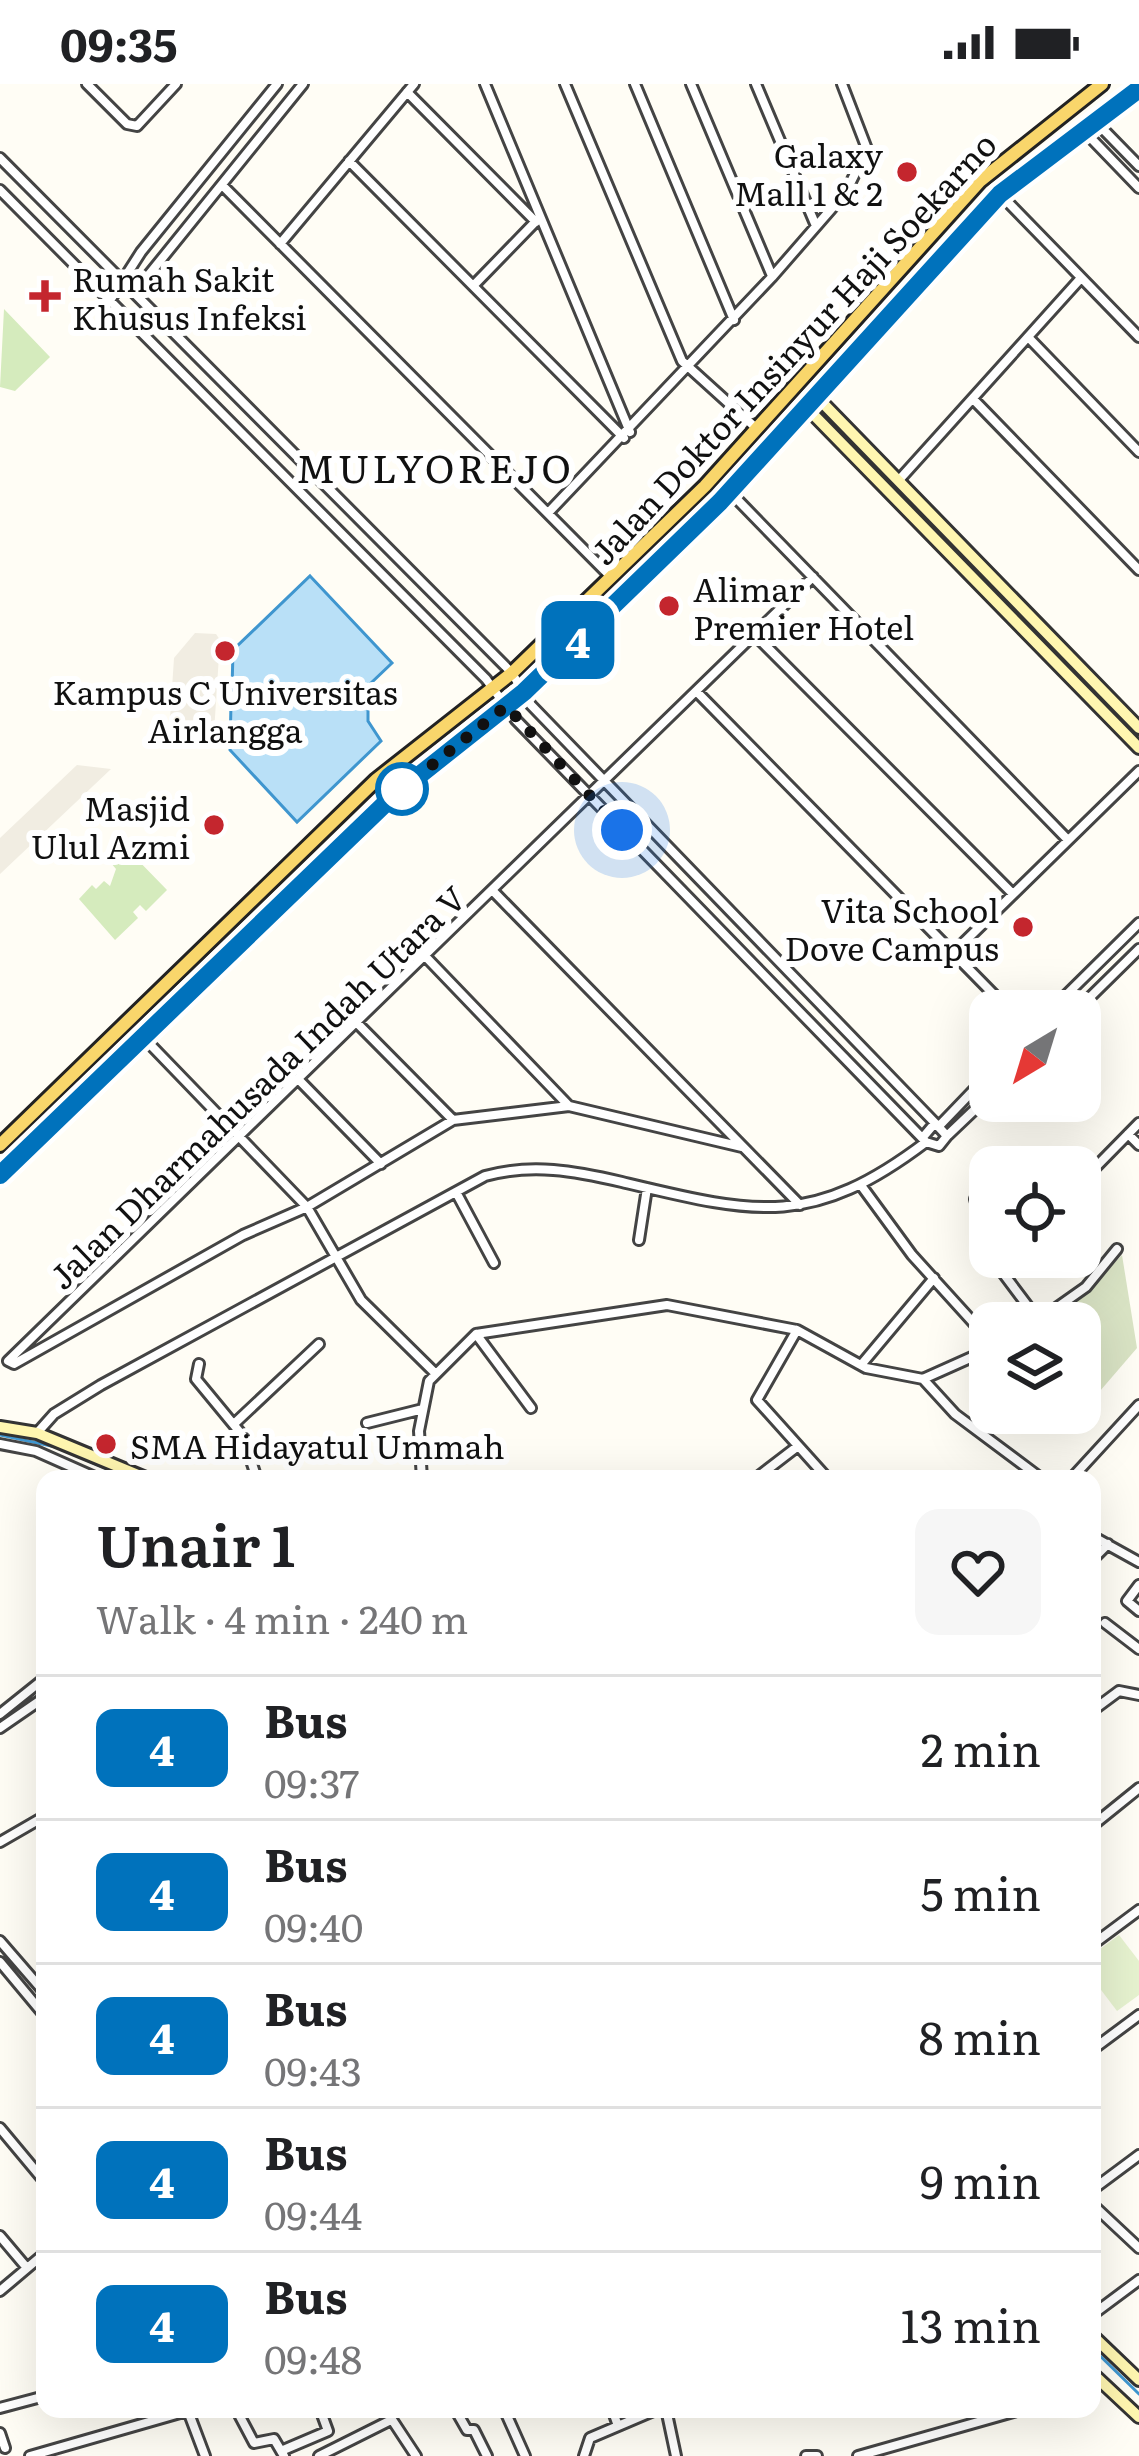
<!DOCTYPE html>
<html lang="en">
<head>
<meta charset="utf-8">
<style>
  body { margin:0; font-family:Literata,serif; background:#f6f6f6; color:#202124; height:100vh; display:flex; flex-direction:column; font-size:45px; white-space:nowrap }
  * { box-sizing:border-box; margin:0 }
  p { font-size:39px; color:#757577 }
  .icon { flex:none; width:66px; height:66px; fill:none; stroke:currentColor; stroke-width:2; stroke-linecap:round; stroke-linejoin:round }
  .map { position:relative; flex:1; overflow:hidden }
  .details { position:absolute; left:36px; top:1386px; width:1065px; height:948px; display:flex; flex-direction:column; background:#fff; border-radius:24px; box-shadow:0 12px 48px #0002 }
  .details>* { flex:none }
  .badge { padding:0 24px; border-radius:18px; font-size:42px; line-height:78px }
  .needle { width:78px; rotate:218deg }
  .buttons { position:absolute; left:969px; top:906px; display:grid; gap:24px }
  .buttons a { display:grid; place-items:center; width:132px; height:132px; border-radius:24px; background:#fff; box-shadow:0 12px 48px #0002; font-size:60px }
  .you { position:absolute; width:60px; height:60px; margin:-30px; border:9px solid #fff; border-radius:50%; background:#1a73e8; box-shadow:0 0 0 18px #1a73e833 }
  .map>.badge { position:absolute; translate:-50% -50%; box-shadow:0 0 0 6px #fff }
  .round { display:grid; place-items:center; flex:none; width:126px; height:126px; border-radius:24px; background:#f6f6f6 }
  .overview { display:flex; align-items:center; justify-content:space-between; height:204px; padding:0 60px }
  h1 { font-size:57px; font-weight:600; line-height:90px }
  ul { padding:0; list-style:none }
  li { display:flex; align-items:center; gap:36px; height:144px; padding:0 60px; border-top:3px solid #e0e0e0 }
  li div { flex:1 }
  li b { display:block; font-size:45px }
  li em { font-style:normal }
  li .badge { min-width:132px; font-weight:700; text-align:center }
  .status { display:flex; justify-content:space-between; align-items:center; height:84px; padding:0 60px; background:#fff; direction:ltr }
  .status svg { height:33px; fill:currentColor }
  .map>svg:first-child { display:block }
  .green { fill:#d5ebbd }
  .cemetery { fill:#d9e3c4 }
  .pitch { fill:#e6f2cf }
  .plaza { fill:#f1ede2 }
  .water { fill:#b9e0f7; stroke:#3f96cf; stroke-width:3 }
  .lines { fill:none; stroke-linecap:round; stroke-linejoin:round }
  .stream { stroke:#3f96cf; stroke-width:3 }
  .street-casing { stroke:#444; stroke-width:14 }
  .secondary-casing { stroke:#333; stroke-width:16 }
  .primary-casing { stroke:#222; stroke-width:18 }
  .street { stroke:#fff; stroke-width:8 }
  .secondary { stroke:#fff6b0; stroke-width:10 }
  .primary { stroke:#f9d66b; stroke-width:12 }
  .line-casing { stroke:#fff; stroke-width:27 }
  .line { stroke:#0072bc; stroke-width:18 }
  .walk { stroke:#111; stroke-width:12; stroke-dasharray:0 21.6 }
  .poi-dot { fill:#c4262e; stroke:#fff; stroke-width:4.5 }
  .stop-dot { fill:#fff; stroke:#0072bc; stroke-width:6 }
  .labels { text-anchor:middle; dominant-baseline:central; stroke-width:12; stroke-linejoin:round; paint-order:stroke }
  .poi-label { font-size:33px; fill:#111; stroke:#fff; text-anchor:end }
  .street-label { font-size:33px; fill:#111; stroke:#fff }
  .quarter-label { font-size:39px; letter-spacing:3px; fill:#111; stroke:#fff }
</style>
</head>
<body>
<div class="status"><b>09:35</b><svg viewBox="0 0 49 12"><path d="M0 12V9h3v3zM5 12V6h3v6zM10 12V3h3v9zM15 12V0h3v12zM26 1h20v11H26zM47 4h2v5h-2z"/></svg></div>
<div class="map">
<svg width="1139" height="2372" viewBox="0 0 1139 2372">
  <rect width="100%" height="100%" fill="#fffdf5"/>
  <path class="green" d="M4,225l46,48 -35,34 -15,-4z
    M129,767l38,39 -21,21 -6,-6 -7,7 5,6 -23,22 -36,-41 13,-14 4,4 8,-8 6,5 6,-17 -5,-6z"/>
  <path class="cemetery" d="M1122,1171l15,93 -37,43 -20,-19v-49h-16l12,-13 -3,-5z"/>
  <path class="pitch" d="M1119,1851l20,26v34l-22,16 -25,-33v-23z"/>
  <path class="plaza" d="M195,549l21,1 4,6 -7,108 -28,-1 -16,-13 5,-76z
    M77,681l34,4 -111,105v-36z"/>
  <path class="water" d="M310,492l82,87 -23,22 -1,10 -45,-1v11l45,2v14l13,20 -84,81 -67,-72 1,-47 50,1 1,-11 -50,-3 1,-40z"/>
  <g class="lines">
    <path class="stream" d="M0,1351l56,12 75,32
      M1092,2264l47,46"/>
    <defs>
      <path id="street" d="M87,0l40,40 10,2 39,-42
        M485,0l145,348
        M565,0l117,277 74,67
        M635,0l99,236
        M691,0l81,192
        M756,0l60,142
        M407,8l129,130
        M1096,38l43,44
        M1084,47l55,57
        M0,74l512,515 19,32 404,418
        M349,77l275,277
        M222,101l389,392
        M0,106l486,489 30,41 410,422 13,4 8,-10 -12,-13 -11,13
        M1001,111l138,142
        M280,160l134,-160
        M147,193l156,-193
        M473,202l66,-68
        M109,218l32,-50 136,-168
        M1028,253l111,115
        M973,315l166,171
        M899,396l182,-202
        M730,408l338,348
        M548,429l224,-236 74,-85 21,-43 -25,-65
        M754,550l259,260
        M696,607l314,320
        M492,806l308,315
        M953,869l186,-182
        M425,872l144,150
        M1050,927l89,-88
        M1076,927l63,-62
        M356,938l97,98
        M143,953l164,170 54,93 74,73
        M299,996l82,84
        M941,1040l49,-51
        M1128,1050l11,11
        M948,1051l42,-40
        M742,1063l-173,-41 -116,14 -146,87 -64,28 -229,129 -6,-3 805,-784
        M1086,1093l53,-54
        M863,1104l49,67 78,86
        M456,1108l38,71
        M975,1115l15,53
        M639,1156l8,-52
        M991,1173l48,64
        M1035,1239l51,-36 31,-38
        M797,1246l-40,70 71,79
        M476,1250l55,74
        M199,1280l-3,15 47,57 14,43
        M861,1281l73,-87
        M923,1295l32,35 87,65
        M923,1295l67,-30
        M235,1339l84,-79
        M367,1339l56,-14
        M37,1349l17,-19 47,-29 384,-209c47,-13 90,-5 137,6 134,32 189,47 304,-40
        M0,1360l36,7 63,28
        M422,1395l-3,-48 10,-50 47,-47 191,-29 130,25 69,38 57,11
        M755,1395l43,-33
        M1020,1395l11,-8
        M1071,1395l68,-74
        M1092,1452l47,26
        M1092,1476l16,-16
        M1139,1501l-12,16 12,10
        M1105,1539l34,26
        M1092,1627l27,-20 20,4
        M0,1630l45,-36
        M0,1644l45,-31
        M1092,1742l47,-38
        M0,1758l45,-26
        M0,1857l45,52
        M1092,1861l47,-35
        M0,1878l45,54
        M1092,1966l47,-35
        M0,2044l45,54
        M1092,2106l47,-35
        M1092,2120l47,44
        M0,2152l27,32
        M0,2207l45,-38
        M1092,2231l47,-35
        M0,2324l45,-12
        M236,2325l18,34 20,-4 10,17
        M385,2325l31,47
        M455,2325l12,21h7l13,26
        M504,2325l21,47
        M612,2325l6,17
        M666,2325l10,47
        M188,2327l17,45
        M0,2349l5,15
        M281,2367l47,-20 -8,-22
        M30,2372l164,-47
        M319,2372l72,-36
        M584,2372l6,-18 68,-29
        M806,2372h11
        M858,2372l166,-47"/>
      <path id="secondary" d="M816,312l323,332
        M806,323l333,341
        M0,1343l37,6 111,46
        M1092,2251l47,45
        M1092,2289l47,44"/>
      <path id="primary" d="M0,1061l376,-365 136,-107 193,-187 275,-305 122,-97
        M0,1091l392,-378 132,-105 196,-190 280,-308 139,-105"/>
    </defs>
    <use href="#street" class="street-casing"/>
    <use href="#secondary" class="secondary-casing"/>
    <use href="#primary" class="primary-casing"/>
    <use href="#street" class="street"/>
    <use href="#secondary" class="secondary"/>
    <use href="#primary" class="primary"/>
  </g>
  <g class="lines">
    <defs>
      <path id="line" d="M0,1091l392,-378 132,-105 196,-190 280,-308 139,-105"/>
    </defs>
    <use href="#line" class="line-casing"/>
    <use href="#line" class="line"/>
    <path class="walk" d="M402,705l-10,8 114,-91 116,124"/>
  </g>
  <g class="poi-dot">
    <circle cx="907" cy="88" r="12"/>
    <path d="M39 194h12v12h12v12h-12v12h-12v-12h-12v-12h12z"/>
    <circle cx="669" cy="522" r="12"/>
    <circle cx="225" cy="567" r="12"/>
    <circle cx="214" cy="741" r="12"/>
    <circle cx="1023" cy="843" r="12"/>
    <circle cx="106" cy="1360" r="12"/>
  </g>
  <circle class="stop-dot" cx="402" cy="705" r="24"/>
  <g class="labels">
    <g class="poi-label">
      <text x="883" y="69">Galaxy<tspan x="883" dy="38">Mall 1 &amp; 2</tspan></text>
      <text x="72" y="193" text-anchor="start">Rumah Sakit<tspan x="72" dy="38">Khusus Infeksi</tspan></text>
      <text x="693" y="503" text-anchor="start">Alimar<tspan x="693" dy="38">Premier Hotel</tspan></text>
      <text x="225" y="606" text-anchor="middle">Kampus C Universitas<tspan x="225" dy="38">Airlangga</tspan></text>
      <text x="190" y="722">Masjid<tspan x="190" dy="38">Ulul Azmi</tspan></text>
      <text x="999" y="824">Vita School<tspan x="999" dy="38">Dove Campus</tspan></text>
      <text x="130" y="1360" text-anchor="start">SMA Hidayatul Ummah</text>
    </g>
    <g class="street-label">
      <text transform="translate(792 263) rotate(-47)">Jalan Doktor Insinyur Haji Soekarno</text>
      <text transform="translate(256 1002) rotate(-44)">Jalan Dharmahusada Indah Utara V</text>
    </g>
    <g class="quarter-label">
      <text x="435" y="382">MULYOREJO</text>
    </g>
  </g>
</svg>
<div class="buttons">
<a><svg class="needle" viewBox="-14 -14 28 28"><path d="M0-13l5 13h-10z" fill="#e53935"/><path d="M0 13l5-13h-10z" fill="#757577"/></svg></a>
<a><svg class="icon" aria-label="locate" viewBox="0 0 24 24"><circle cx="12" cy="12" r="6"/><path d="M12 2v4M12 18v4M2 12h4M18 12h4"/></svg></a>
<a><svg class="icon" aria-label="layers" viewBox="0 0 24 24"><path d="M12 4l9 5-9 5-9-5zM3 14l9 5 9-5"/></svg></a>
</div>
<div class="you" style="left:622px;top:746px"></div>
<b class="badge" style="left:578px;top:556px;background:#0072bc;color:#fff">4</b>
<section class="details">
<div class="overview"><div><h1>Unair 1</h1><p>Walk · 4 min · 240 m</p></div><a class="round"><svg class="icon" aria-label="heart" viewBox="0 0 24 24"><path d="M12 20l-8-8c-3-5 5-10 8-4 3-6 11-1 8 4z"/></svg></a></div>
<ul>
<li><span class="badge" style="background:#0072bc;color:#fff">4</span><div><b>Bus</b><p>09:37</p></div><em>2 min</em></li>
<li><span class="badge" style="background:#0072bc;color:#fff">4</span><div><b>Bus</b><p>09:40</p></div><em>5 min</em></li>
<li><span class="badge" style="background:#0072bc;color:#fff">4</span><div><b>Bus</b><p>09:43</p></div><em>8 min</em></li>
<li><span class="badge" style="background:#0072bc;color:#fff">4</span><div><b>Bus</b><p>09:44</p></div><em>9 min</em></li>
<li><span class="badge" style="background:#0072bc;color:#fff">4</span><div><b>Bus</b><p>09:48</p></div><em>13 min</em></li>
</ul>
</section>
</div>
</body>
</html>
